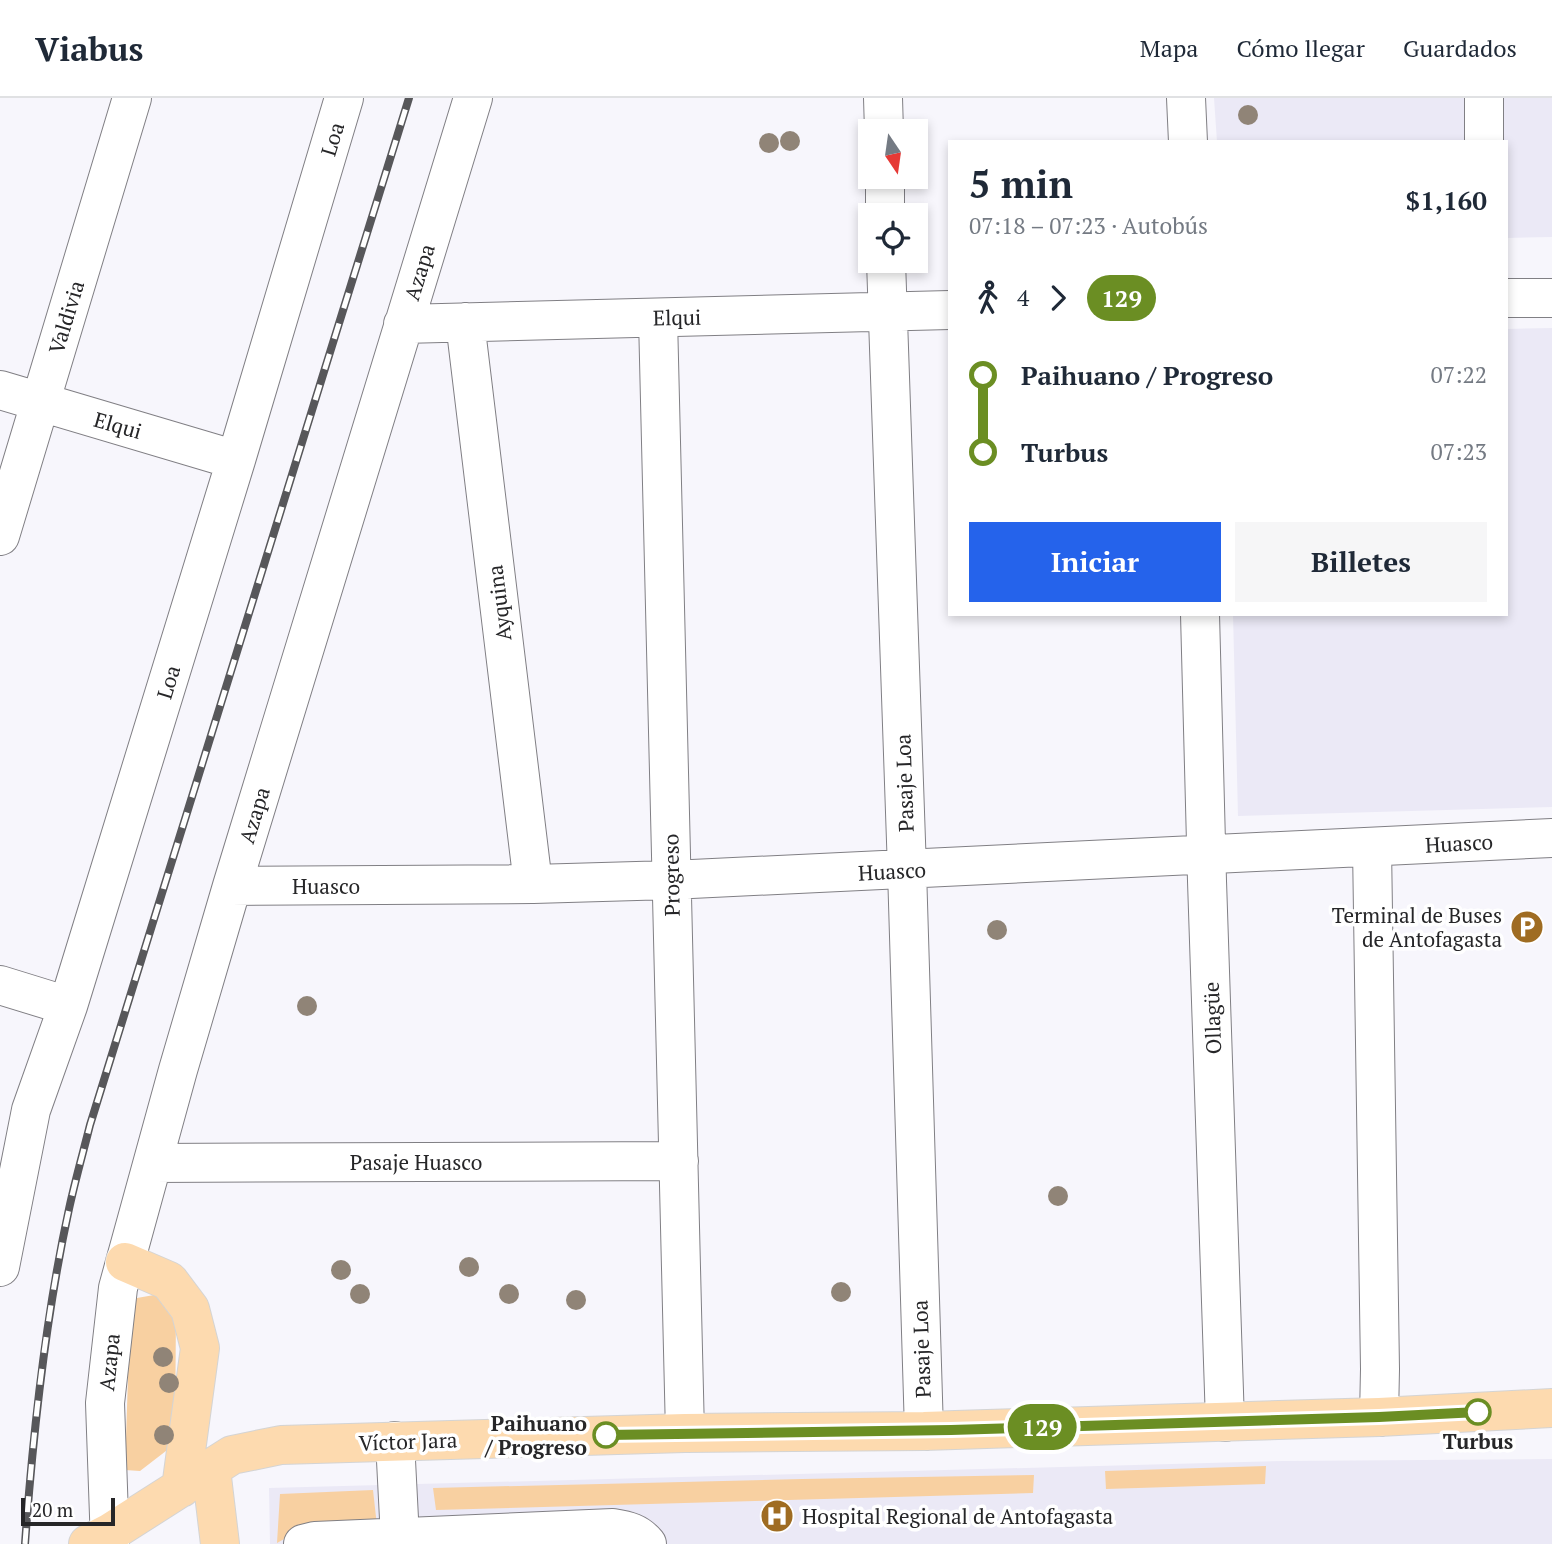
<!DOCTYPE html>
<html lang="es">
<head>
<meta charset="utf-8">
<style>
  body { margin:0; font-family:"PT Serif",serif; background:#f6f6f7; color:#1f2937; height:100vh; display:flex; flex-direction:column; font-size:26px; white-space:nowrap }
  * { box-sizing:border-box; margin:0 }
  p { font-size:23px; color:#747a83 }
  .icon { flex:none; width:38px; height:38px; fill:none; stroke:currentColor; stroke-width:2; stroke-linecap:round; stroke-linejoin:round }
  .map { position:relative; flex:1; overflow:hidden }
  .side { position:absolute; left:948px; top:42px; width:560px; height:476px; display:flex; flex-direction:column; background:#fff; border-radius:0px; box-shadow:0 4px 10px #0003 }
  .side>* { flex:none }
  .badge { padding:0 14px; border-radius:23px; font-size:24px; line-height:46px }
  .needle { width:46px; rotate:167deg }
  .tools { position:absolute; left:858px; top:21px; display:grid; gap:14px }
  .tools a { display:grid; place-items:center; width:70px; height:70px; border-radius:0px; background:#fff; box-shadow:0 4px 10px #0003; font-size:35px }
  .scale { position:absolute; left:21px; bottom:18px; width:94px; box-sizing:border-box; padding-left:7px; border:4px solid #262628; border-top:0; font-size:19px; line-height:24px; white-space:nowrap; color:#262628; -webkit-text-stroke:5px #fff; paint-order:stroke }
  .map>.badge { position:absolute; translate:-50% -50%; box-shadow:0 0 0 4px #fff }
  .legs { display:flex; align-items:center; gap:10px; height:77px; padding:0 21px; font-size:23px }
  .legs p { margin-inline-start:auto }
  .summary { display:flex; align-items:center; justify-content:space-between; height:119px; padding:0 21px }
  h1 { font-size:38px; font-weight:700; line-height:52px }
  .button { display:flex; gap:14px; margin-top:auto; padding:14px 21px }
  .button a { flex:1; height:80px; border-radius:0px; background:#2563eb; color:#fff; font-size:28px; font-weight:700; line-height:80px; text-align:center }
  .button a+a { background:#f6f6f7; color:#1f2937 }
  ul { padding:0 21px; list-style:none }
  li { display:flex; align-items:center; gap:24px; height:77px; font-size:26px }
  li i { display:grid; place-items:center; width:10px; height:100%; margin:0 9px; background:currentColor }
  li i::after { content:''; width:18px; height:18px; margin:-9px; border:5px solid; border-radius:50%; background:#fff }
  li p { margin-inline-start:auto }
  li:first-child i { background:linear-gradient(#0000 50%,currentColor 0) }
  li:last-child i { background:linear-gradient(currentColor 50%,#0000 0) }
  header { display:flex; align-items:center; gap:42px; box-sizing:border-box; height:98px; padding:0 35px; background:#fff; border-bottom:2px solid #e0e1e3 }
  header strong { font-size:33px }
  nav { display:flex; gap:38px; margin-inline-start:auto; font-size:24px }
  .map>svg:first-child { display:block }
  .built { fill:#ebe9f6 }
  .green { fill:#f8d0a1 }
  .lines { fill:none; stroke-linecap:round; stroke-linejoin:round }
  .minor-casing { stroke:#807f84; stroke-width:40 }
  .major-casing { stroke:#d4d4d4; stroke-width:40 }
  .minor { stroke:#fff; stroke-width:38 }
  .major { stroke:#fddaaf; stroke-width:38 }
  .rail-casing { stroke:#57575a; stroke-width:8 }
  .rail { stroke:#fff; stroke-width:5; stroke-dasharray:16; stroke-linecap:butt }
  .tree { fill:#908477 }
  .line-1-casing { stroke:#fff; stroke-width:16 }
  .line-1 { stroke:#6b8e23; stroke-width:10 }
  .stop-1-dot { fill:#fff; stroke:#6b8e23; stroke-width:3.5 }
  .labels { text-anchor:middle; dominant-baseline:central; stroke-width:7; stroke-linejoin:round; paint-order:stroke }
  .street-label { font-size:21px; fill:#262628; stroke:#fff }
  .poi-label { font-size:21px; fill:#262628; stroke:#fff; text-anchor:end }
  .stop-label { font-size:21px; font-weight:bold; fill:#262628; stroke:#fff; text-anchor:end }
</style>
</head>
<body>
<header>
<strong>Viabus</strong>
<nav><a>Mapa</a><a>Cómo llegar</a><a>Guardados</a></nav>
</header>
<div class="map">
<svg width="1552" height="1446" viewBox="0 0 1552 1446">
  <rect width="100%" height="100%" fill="#f7f6fc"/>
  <path class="built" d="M1214,0h338v139l-45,1v-96h-290z
    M1552,230v479l-314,9 -5,-202h274v-285z
    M1552,1361v85h-1282l-1,-56 1015,-27z"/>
  <path class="green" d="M154,1197l22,14 -1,135 -35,27 -15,-1 5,-156 7,-16z
    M1266,1368l-1,18 -159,5 -1,-18z
    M1034,1377l-1,18 -597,17 -3,-22 369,-9z
    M373,1392l4,36 -84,8 -16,9 3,-49z"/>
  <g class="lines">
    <defs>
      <path id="minor" d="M883,0l1,33
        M1186,0l2,44
        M1484,44v-44
        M885,79v38
        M886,163l21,609 17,561
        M1507,200h45
        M658,220l27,1115
        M465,224l68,562
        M403,226l547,-14
        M0,292l236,70
        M0,438l132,-438
        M1200,516l7,267 18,541
        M1372,749l8,522 -1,48
        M232,788l301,-2 138,-4 881,-42
        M0,887l68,21
        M153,1065l526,-2
        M0,1169l31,-157 37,-104 168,-546 108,-362
        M395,1343l5,97
        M110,1446l-5,-141 13,-115 60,-218 54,-184 241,-788
        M303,1446l12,-3 298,-13c14,2 25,5 34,16"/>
      <path id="major" d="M125,1164l44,19 21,28 10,39 -19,140
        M211,1371l9,75
        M88,1446l23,-12 121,-77 49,-10 404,-12 239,-2 455,-14 173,-9"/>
    </defs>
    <use href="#minor" class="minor-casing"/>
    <use href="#major" class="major-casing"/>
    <use href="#minor" class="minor"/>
    <use href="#major" class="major"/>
    <defs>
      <path id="rail" d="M25,1446c8,-112 20,-225 44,-335 6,-28 14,-56 21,-84l319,-1027"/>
    </defs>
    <use href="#rail" class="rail-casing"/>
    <use href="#rail" class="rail"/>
  </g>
  <g class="tree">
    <circle cx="1248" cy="17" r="10"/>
    <circle cx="790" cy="43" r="10"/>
    <circle cx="769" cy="45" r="10"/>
    <circle cx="997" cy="832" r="10"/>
    <circle cx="307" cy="908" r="10"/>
    <circle cx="1058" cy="1098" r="10"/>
    <circle cx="469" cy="1169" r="10"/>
    <circle cx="341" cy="1172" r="10"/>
    <circle cx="841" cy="1194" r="10"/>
    <circle cx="360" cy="1196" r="10"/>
    <circle cx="509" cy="1196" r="10"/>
    <circle cx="576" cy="1202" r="10"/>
    <circle cx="163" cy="1259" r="10"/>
    <circle cx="169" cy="1285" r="10"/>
    <circle cx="164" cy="1337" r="10"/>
  </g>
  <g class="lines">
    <defs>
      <path id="line-1" d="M606,1337l345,-5 428,-13 99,-5"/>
    </defs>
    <use href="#line-1" class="line-1-casing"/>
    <use href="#line-1" class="line-1"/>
  </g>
  <defs>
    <symbol id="parking-disc" viewBox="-11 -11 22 22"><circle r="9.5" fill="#9f6c22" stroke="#fff"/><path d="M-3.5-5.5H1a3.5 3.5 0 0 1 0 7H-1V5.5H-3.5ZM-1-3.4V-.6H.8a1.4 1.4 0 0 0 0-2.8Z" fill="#fff"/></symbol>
    <symbol id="hospital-disc" viewBox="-11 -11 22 22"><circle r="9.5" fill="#9f6c22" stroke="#fff"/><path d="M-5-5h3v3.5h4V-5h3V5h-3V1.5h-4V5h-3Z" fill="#fff"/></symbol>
  </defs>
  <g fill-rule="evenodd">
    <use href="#parking-disc" x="1508" y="810" width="38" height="38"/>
    <use href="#hospital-disc" x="758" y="1399" width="38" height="38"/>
  </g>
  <g class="stop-1-dot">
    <circle cx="1478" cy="1314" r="12"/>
    <circle cx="606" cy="1337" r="12"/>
  </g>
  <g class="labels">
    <g class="street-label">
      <text transform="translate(332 41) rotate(-73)">Loa</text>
      <text transform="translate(419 174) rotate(-73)">Azapa</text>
      <text transform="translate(66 219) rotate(-73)">Valdivia</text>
      <text transform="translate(677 219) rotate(-1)">Elqui</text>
      <text transform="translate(118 327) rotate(16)">Elqui</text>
      <text transform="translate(499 505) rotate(-97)">Ayquina</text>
      <text transform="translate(168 584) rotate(-73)">Loa</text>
      <text transform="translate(904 685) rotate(-92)">Pasaje Loa</text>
      <text transform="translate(254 717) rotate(-73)">Azapa</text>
      <text transform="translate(1459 745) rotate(-3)">Huasco</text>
      <text transform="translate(892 773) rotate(-3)">Huasco</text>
      <text transform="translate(671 777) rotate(-91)">Progreso</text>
      <text x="326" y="788">Huasco</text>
      <text transform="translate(1212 920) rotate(-92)">Ollagüe</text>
      <text x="416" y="1064">Pasaje Huasco</text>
      <text transform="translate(921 1251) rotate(-92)">Pasaje Loa</text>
      <text transform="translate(109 1264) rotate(-84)">Azapa</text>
      <text transform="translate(408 1343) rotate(-2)">Víctor Jara</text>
    </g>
    <g class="poi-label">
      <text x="1502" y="817">Terminal de Buses<tspan x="1502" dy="24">de Antofagasta</tspan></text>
      <text x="802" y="1418" text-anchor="start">Hospital Regional de Antofagasta</text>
    </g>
    <g class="stop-label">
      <text x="587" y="1325">Paihuano<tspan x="587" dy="24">/ Progreso</tspan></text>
      <text x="1478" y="1343" text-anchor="middle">Turbus</text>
    </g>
  </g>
</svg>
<div class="tools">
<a><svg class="needle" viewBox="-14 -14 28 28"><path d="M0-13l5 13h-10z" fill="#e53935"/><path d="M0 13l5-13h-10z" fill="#747a83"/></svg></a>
<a><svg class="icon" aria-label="locate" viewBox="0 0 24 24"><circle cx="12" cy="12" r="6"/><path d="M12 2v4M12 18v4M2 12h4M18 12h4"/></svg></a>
</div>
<div class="scale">20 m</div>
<b class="badge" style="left:1042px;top:1329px;background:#6b8e23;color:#fff">129</b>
<section class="side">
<div class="summary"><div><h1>5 min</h1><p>07:18 – 07:23 · Autobús</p></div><b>$1,160</b></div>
<div class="legs"><svg class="icon" aria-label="walk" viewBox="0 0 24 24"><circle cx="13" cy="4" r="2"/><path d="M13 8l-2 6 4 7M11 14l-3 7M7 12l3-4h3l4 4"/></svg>4<svg class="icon" aria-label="forward" viewBox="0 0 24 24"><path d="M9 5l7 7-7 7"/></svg><b class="badge" style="background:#6b8e23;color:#fff">129</b></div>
<ul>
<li><i style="color:#6b8e23"></i><b>Paihuano / Progreso</b><p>07:22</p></li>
<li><i style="color:#6b8e23"></i><b>Turbus</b><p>07:23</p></li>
</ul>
<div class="button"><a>Iniciar</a><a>Billetes</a></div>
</section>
</div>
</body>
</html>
